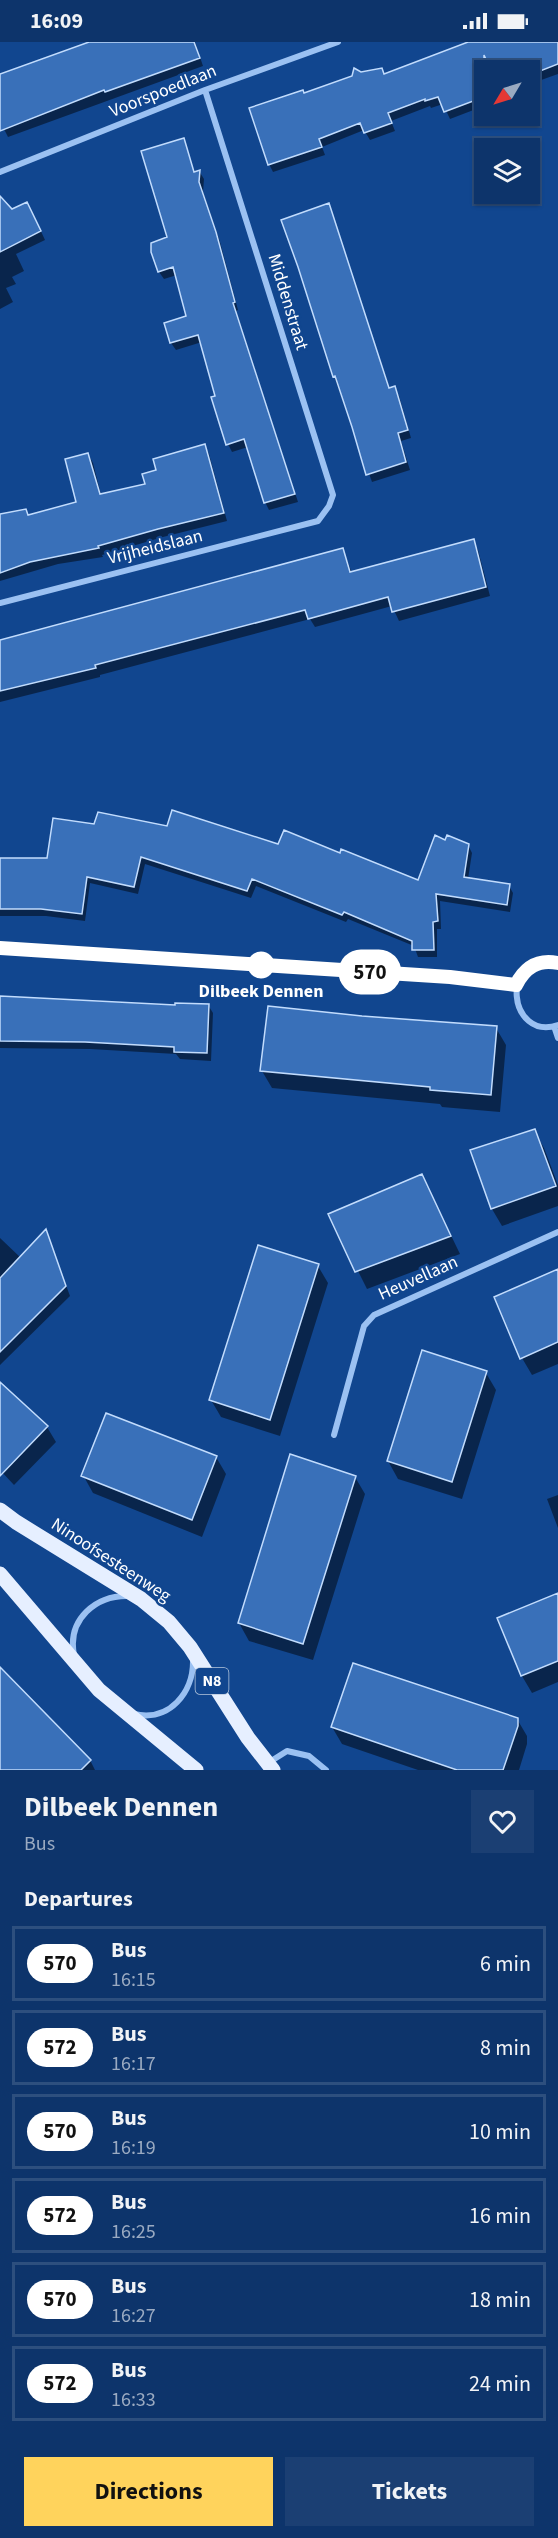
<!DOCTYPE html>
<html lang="en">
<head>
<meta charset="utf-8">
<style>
  body { margin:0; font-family:"Source Sans 3",sans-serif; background:#1b3f73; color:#f1f3f6; height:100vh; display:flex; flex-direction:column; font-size:22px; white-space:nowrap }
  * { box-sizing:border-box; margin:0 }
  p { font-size:20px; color:#9aaac1 }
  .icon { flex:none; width:33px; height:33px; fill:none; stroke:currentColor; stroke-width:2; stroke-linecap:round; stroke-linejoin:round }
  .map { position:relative; height:1728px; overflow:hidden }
  .sheet { display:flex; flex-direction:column; background:#0d346b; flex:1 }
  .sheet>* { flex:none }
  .badge { padding:0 12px; border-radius:20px; font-size:21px; line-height:39px }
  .needle { width:39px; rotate:232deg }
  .fabs { position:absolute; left:474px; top:18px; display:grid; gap:12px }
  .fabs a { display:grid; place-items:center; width:66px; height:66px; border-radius:0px; background:#0d346b; box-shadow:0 2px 4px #0004,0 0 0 2px #2d4f7e; font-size:30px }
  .map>.badge { position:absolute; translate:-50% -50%; box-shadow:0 0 0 3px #fff }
  h2 { padding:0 24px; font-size:22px; line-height:54px }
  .round { display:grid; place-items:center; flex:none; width:63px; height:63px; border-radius:0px; background:#1b3f73 }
  .summary { display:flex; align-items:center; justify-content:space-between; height:102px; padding:0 24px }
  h1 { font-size:28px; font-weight:700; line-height:45px }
  .action { display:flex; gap:12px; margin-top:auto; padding:12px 24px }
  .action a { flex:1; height:69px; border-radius:0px; background:#ffd35c; color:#111; font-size:24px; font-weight:700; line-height:69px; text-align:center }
  .action a+a { background:#1b3f73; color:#f1f3f6 }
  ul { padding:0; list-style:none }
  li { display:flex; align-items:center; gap:18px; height:75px; margin:0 12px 9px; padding:0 12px; border:3px solid #2d4f7e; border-radius:0px }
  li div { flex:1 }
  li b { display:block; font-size:22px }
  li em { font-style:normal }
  li .badge { min-width:66px; font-weight:700; text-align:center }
  .status { display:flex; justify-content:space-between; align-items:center; height:42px; padding:0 30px; background:#0d346b; direction:ltr }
  .status svg { height:16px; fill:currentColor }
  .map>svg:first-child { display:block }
  .shadow { fill:#0007 }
  .building { fill:#3970b9; stroke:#c2dcfd; stroke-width:1.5 }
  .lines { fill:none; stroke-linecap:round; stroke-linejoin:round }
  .street { stroke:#9bc1f2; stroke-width:6 }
  .primary { stroke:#e6efff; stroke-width:15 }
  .line-casing { stroke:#fff; stroke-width:14 }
  .line { stroke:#fff; stroke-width:9 }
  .stop-dot { fill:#fff; stroke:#fff; stroke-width:3 }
  .labels { text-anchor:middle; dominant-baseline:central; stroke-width:5; stroke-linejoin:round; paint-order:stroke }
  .shield { fill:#11468f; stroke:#b8c8dd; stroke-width:1.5 }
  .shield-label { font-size:16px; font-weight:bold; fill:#fff }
  .street-label { font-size:18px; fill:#fff; stroke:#11468f }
  .stop-label { font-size:18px; font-weight:bold; fill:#fff; stroke:#11468f }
</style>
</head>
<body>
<div class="status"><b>16:09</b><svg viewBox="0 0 49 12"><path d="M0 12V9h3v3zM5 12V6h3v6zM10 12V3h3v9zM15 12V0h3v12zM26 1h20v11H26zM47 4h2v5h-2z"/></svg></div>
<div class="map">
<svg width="558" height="1728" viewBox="0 0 558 1728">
  <rect width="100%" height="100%" fill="#11468f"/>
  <path class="shadow" d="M91,0h104l8,24 -195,71 -8,-16v-45z
    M472,0h86v32l-28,10v-14h-46v36l-34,13 -7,-15 -12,4 -1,-2 -39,15 4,10 -25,9 -6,-10 -42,17 3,8 -52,17 -4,-8 35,-69 57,-21 21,-4 3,5z
    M183,98l12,33 4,-2 5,8 -1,13 17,50 18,68 -2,1 62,191 -29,8 -4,-8 -17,-55 -16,5 -4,-8 -26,-102 -26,8 -5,-7 17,-26 -11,-42 -13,4 -5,-7 10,-34z
    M328,163l62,184 4,-1 5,8 12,42 -10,3 9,29 -38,12 -38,-106z
    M32,170l13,28 -29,14 8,17 -12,6 4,7 -10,4 7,14 -13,7v-92z
    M205,404l4,8 18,67 -64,16 -61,18 1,2 -45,7 -58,17v-65h29l49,-13 10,-49 5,9 8,32 46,-9 11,-15z
    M473,499l5,9 12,46 -91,25 -7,-15 -77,21 -5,-8 -210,56v2l-100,25v-61l343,-91 9,23z
    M95,783l73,3 172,27 79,27 27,-40 22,3 4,8 -4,26 41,7 4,7 -3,19 -70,-11 1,28h-4v28h-19l-4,-11 -66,-27 -2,3 -90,-36 -5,12 -106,-34 -7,30 -48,-11 -5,38 -39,-5h-46v-56l49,-1z
    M0,955l177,10 31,-2 5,8 -2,48 -31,-2 -4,-5 -86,-5 -90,-1z
    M362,976l134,10 10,17 -6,67 -58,-5 -2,-3 -168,-16 -10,-17z
    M534,1089l10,17 14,37v21l-56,20 -10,-17 -20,-58z
    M431,1152l29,60 -93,35 -37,-74z
    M46,1189l24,65 -70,69v-127l21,20z
    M318,1224l10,17 -48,153 -59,-19 -10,-17z
    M558,1237v85l-26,11 -10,-17z
    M486,1331l10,17 -34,109 -64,-20 -10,-18z
    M0,1341l47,44 9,15 -42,43 -14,-15z
    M216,1415l10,17 -24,63 -109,-44 -10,-18z
    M355,1435l10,17 -52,166 -64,-19 -10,-18z
    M558,1453v33l-11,-29z
    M558,1553v87l-26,11 -10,-17 -23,-57z
    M0,1627l90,91 5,10h-95z
    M517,1677l10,17v8l-8,26h-101l-76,-26 -10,-17z"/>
  <path class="building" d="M89,0h105l6,16 -95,34 -1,-2 -104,41v-57z
    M468,0h90v22l-28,11v-5h-39l-7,-15v42l-40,15 -6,-15 -13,4v-2l-37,14 4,10 -28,10 -4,-10 -41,16 3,8 -54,18 -19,-57 54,-18 1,3 48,-17 2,-8 7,4 21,-4 2,6z
    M184,96l10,34 6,-2 -1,12 17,50 19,70 -2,1 62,191 -31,9 -20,-64 -18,6 -15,-48 4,-1 -17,-61 -28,8 -6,-20 22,-7 -13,-49 -15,5 -7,-20v-9l16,-6 -26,-86z
    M0,154l12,13 15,-7 14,29 -41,21z
    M329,161l60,185 6,-2 13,44 -10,3 8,29 -40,13 -14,-48 -17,-51 -2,1 -35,-110 -17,-47z
    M205,402l19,69 -66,16 -60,17 1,2 -69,14 -30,11v-59l26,-5 2,6 48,-13 -11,-43 23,-6 12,41 45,-10 -3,-10 14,-4 -3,-11z
    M474,497l12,48 -94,25 -4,-15 -80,22 -3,-9 -210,55 1,3 -96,23v-51l343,-92 7,24z
    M172,768l106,34 6,-14 56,23 1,-4 77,31 17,-45 10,5 2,-5 22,9 -5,33 46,7 -3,21 -71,-11 2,27 -5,1 1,28h-22v-9l-68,-29 -2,3 -90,-36 -5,12 -106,-34 -7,30 -47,-10 -5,37 -41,-5h-41v-51h47l6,-40 41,6 4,-12 69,14z
    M0,954l175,9v-2l34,1 -2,49 -33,-1v-5l-89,-5 -85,-1z
    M268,964l94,10 135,10 -6,69 -61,-5v-3l-170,-16z
    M535,1087l21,57 -65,23 -21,-59z
    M422,1132l29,62 -96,36 -27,-58z
    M46,1187l20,57 -66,66v-74z
    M258,1203l61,19 -49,156 -61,-20z
    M558,1227v73l-38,17 -26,-62z
    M422,1308l65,21 -35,111 -65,-21z
    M0,1340l48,44 -48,50z
    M106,1371l111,43 -25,64 -111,-44z
    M290,1412l66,22 -53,168 -65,-21z
    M558,1551v68l-37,15 -24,-58z
    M353,1621l165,55v8l-15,44h-46l-126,-43z
    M0,1625l91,93 -10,10h-81z"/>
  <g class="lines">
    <path class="street" d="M0,130l205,-82 133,-48
      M0,561l318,-82 11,-15 4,-11 -128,-405
      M0,906l450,29 66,8
      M558,921c-61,-11 -49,79 0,62
      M554,984l4,12
      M334,1393l27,-98 3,-11 10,-11 184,-83
      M74,1613c-7,-36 22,-60 55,-59
      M134,1672c35,8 60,-21 59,-55
      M268,1721l19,-12 22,5 17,14"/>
    <path class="primary" d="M0,1468l16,12 125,77 28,23 21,25 58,91 25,32
      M0,1532l99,116 97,80"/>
  </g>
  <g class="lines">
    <defs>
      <path id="line" d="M0,906l450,29 66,8c9,-18 22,-26 42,-22"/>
    </defs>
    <use href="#line" class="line-casing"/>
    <use href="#line" class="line"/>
  </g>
  <circle class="stop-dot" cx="261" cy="923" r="12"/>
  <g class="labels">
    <rect class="shield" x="195.5" y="1626" width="33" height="26" rx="4.5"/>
    <g class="shield-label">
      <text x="212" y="1639">N8</text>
    </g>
    <g class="street-label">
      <text transform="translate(163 49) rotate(-22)">Voorspoedlaan</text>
      <text transform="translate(288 260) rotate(73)">Middenstraat</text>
      <text transform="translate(155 505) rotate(-14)">Vrijheidslaan</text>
      <text transform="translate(418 1236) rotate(-24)">Heuvellaan</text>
      <text transform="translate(111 1518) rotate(33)">Ninoofsesteenweg</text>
    </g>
    <g class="stop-label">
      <text x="261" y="949">Dilbeek Dennen</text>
    </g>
  </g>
</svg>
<div class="fabs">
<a><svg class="needle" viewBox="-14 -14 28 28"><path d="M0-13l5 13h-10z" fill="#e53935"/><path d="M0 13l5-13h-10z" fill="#9aaac1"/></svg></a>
<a><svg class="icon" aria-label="layers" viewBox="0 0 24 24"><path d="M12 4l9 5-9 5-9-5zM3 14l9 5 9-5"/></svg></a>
</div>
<b class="badge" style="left:370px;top:930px;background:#fff;color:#111">570</b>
</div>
<section class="sheet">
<div class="summary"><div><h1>Dilbeek Dennen</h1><p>Bus</p></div><a class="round"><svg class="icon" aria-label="heart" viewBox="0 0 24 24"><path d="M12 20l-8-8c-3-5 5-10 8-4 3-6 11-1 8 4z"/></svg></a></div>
<h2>Departures</h2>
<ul>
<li><span class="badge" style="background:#fff;color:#111">570</span><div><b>Bus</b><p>16:15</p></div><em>6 min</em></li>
<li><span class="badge" style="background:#fff;color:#111">572</span><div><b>Bus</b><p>16:17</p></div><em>8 min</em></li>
<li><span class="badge" style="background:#fff;color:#111">570</span><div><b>Bus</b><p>16:19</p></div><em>10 min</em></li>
<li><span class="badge" style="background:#fff;color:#111">572</span><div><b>Bus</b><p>16:25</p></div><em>16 min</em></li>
<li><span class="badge" style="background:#fff;color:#111">570</span><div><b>Bus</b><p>16:27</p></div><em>18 min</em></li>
<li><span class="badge" style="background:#fff;color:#111">572</span><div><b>Bus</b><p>16:33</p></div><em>24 min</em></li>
</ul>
<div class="action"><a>Directions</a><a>Tickets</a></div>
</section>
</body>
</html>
